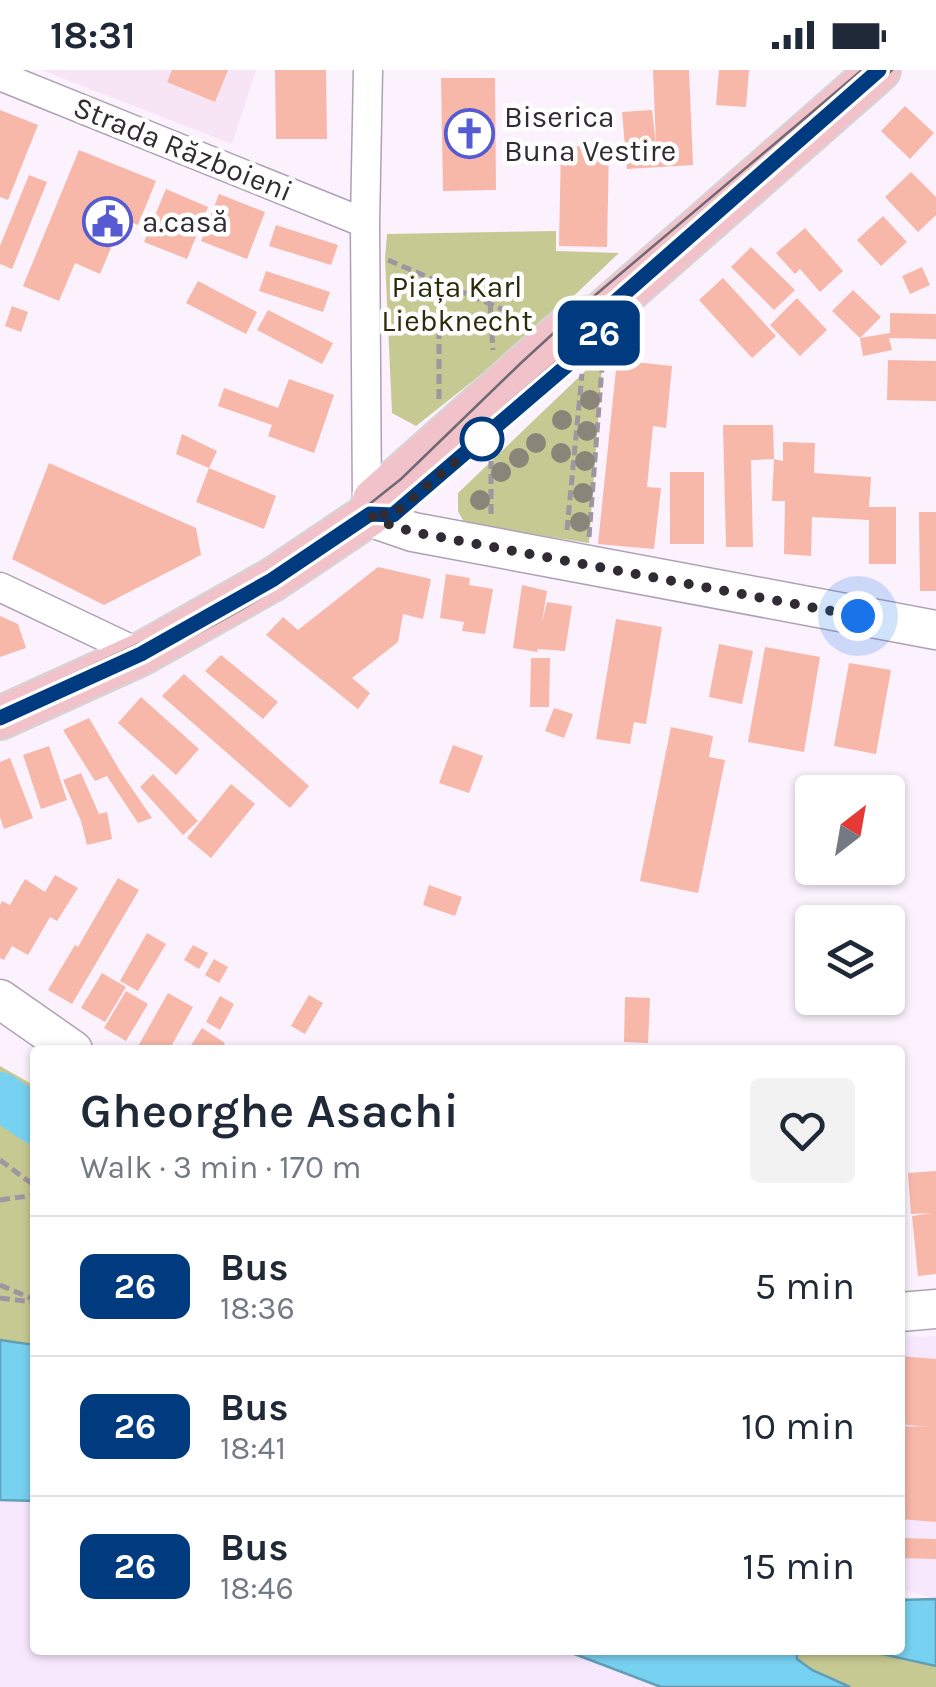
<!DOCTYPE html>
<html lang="en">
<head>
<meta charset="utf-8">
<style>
  body { margin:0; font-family:Karla,sans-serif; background:#f2f2f3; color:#1f2937; height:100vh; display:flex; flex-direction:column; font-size:38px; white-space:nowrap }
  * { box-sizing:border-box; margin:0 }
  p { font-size:32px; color:#747a83 }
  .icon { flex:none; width:55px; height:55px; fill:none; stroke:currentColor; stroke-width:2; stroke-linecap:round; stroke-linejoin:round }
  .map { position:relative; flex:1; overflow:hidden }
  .sheet { position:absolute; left:30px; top:975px; width:875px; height:610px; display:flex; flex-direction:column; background:#fff; border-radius:10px; box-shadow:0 2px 8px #0004 }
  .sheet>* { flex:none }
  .badge { padding:0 20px; border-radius:15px; font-size:35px; line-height:65px }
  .needle { width:65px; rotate:31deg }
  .fabs { position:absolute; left:795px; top:705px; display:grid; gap:20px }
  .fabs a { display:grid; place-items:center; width:110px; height:110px; border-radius:10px; background:#fff; box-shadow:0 2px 8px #0004; font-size:50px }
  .you { position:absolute; width:50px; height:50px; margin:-25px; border:8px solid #fff; border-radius:50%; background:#1a73e8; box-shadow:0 0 0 15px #1a73e833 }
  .map>.badge { position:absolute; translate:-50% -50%; box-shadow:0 0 0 5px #fff }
  .round { display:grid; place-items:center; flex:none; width:105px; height:105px; border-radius:10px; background:#f2f2f3 }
  .overview { display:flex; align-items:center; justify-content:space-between; height:170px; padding:0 50px }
  h1 { font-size:48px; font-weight:600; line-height:75px }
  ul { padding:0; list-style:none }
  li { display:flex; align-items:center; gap:30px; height:140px; padding:0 50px; border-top:2px solid #e0e1e3 }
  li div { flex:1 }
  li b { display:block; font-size:38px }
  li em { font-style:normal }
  li .badge { min-width:110px; font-weight:700; text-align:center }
  .status { display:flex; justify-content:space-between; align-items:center; height:70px; padding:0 50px; background:#fff; direction:ltr }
  .status svg { height:28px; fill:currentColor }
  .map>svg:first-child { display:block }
  .built { fill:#f7e8fe }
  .education { fill:#f7e5f6 }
  .green { fill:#c7c993 }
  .water { fill:#77d1f0; stroke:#629fb7; stroke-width:2.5 }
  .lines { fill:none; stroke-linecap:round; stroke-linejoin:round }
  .river { stroke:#77d1f0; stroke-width:48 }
  .building { fill:#f7b7a9 }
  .street-casing { stroke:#afa1b5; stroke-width:31 }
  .secondary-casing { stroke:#afa1b5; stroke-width:41 }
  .primary-casing { stroke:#d6d5d6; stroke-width:46 }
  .path { stroke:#9e96a0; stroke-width:5; stroke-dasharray:10 5; stroke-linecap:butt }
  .street { stroke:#fff; stroke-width:28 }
  .secondary { stroke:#fff; stroke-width:38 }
  .primary { stroke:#f1c2ca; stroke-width:42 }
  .tram { stroke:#706972; stroke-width:2.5 }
  .tree { fill:#898578 }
  .line-casing { stroke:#fff; stroke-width:22 }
  .line { stroke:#003b80; stroke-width:15 }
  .walk { stroke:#312b33; stroke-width:10; stroke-dasharray:0 18 }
  .stop-dot { fill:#fff; stroke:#003b80; stroke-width:5 }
  .labels { text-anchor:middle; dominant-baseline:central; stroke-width:9; stroke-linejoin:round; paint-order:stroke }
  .poi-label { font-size:30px; fill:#312b33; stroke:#fff; text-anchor:start }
  .street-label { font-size:30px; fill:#312b33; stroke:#fff }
  .park-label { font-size:30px; fill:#2b2c0a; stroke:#fff }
</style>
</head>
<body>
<div class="status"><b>18:31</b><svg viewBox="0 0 49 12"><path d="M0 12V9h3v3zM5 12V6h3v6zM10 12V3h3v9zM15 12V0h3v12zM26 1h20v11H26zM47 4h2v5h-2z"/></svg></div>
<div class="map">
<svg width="936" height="1617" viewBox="0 0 936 1617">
  <rect width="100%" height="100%" fill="#fbf2fe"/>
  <path class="built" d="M936,1266v263l-36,-11v-251z
    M0,1430l35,1v149h529l97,37h-661z"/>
  <path class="education" d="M41,0h215l-24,74z"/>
  <path class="green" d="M556,161v20l63,2 -77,73 -126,100 -24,-13 -7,-154 2,-25z
    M603,284l-14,189 -124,-19 -7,-13v-18z
    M0,996l35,20v259l-35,-5z
    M797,1580h67l72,16v21h-86l-38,-17 -15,-11z"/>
  <path class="water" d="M0,1270l35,5v156l-35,-1z
    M936,1529v67l-72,-16h36v-50z
    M564,1580h233v9l15,11 38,17h-189z"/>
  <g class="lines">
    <path class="river" d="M0,1026l35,24"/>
  </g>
  <path class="building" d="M172,0h56l-13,32 -48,-20z
    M275,0h51l1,69h-51z
    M653,0h36l4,95 -66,4 -5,-57 30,-2 4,35z
    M719,0h30l-3,37 -30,-2z
    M441,8h54l1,112 -53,1z
    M905,36l29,27 -24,26 -29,-28z
    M0,40l38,15 -30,75 -8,-3z
    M561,76l48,1 -2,100 -48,-1z
    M79,80l77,31 -18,44 -15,-6 -23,55 -25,-11 -16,38 -36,-15z
    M911,102l25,25v18l-18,17 -33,-35z
    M29,105l18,7 -35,87 -12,-5v-18z
    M166,119l42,18 -21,52 -43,-17z
    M219,124l46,18 -18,47 -46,-18z
    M883,146l24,26 -26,24 -24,-26z
    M276,155l62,20 -7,20 -62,-19z
    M805,158l38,43 -23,21 -20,-23 -5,5 -19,-21z
    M751,177l44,43 -21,20 -43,-43z
    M922,197l8,18 -20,9 -8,-18z
    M266,201l64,21 -7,20 -64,-21z
    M723,208l53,58 -24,22 -53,-58z
    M198,211l59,31 -11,22 -60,-31z
    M853,220l28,27 -21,21 -28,-27z
    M797,228l30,32 -27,26 -30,-31z
    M12,236l16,6 -7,20 -16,-6z
    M268,240l65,33 -11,21 -65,-34z
    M890,243l46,1v25l-47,-1 3,12 -29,6 -3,-18 30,-5z
    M617,290l55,6 -6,62 -13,-2 -6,61 14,1 -7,61 -56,-5z
    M888,290l48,1v40l-49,-1z
    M289,309l45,16 -20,58 -46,-17 4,-11 -54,-19 6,-18 54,20z
    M723,355h50l1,34 -23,1 2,87h-27z
    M182,364l35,17 -8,17 -33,-14z
    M783,372l32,1 -1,30 57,4 -2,30h27v57h-27v-44l-57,-3 -1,39 -27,-2 1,-53h-13l2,-42 9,2z
    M49,393l147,65 5,27 -97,50 -92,-46z
    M209,398l67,28 -12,33 -68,-27z
    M670,402h34v72h-34z
    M919,442h17v79h-16z
    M378,497l53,12 -8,40 -20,-5 -5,28 -46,36 18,15 -12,16 -92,-74 17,-18 15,13z
    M446,504l24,4 -1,7 24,4 -8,45 -23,-3 2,-9 -24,-4z
    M522,515l25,6 -5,31 5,-20 25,4 -7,45 -27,-2 -1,3 -24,-4z
    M0,546l18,8 8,24 -26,9z
    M616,549l46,8 -16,97 -12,-2 -4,22 -34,-5z
    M719,574l34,7 -11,53 -33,-7z
    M765,577l55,10 -16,95 -56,-10z
    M221,585l57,47 -15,17 -58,-48z
    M531,588h19l-1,49h-19z
    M849,593l42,7 -15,84 -42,-8z
    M184,604l125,112 -19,22 -128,-112z
    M141,627l58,52 -23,26 -58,-52z
    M554,638l19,6 -9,24 -19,-7z
    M89,648l31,53 32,47 -14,5 -31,-47 -12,5 -32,-51z
    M671,657l42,9 -4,21 16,3 -27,133 -58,-12z
    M453,675l30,11 -14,37 -30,-10z
    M49,676l18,54 -26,9 -18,-54z
    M10,688l23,60 -29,11 -4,-12v-55z
    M81,703l18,41 8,-2 5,27 -25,6 -6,-24 -18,-41z
    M153,704l45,47 -15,14 -43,-48z
    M231,714l24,20 -44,54 -24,-20z
    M55,805l23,13 -21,33 -7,-4 -22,38 -16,-9 -8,14 -4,-2v-53l2,-4 8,4 15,-26 20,13z
    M118,808l21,12 -67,114 -24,-14 27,-45 3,2z
    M429,815l33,12 -7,19 -32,-11z
    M147,863l19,11 -28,47 -18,-10z
    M193,875l15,8 -9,16 -15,-9z
    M214,889l14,8 -9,16 -14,-8z
    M102,903l24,14 -21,35 -24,-14z
    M126,921l22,13 -22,37 -22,-13z
    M168,923l25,14 -24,43h-33z
    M309,925l14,8 -18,31 -14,-8z
    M220,926l14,8 -14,26 -14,-8z
    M625,927l25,1 -2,45 -24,-1z
    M202,958l23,15 -5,7h-32z
    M936,1101v103l-18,2 -6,-60 19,-3 -20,1 -3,-41z
    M900,1286l36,3v163l-36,-3v-93l27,1 -27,-3z
    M900,1468l36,1v20l-36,-1z"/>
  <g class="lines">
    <defs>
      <path id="street" d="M368,0l-3,153 2,283 2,7
        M0,6l365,147
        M0,517l141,67"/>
      <path id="secondary" d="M370,444l5,5 38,13 523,98
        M0,929l73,51
        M900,1242l36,-3"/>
      <path id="primary" d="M0,648l141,-64 131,-74 98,-66 4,-14 203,-181 22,-3 280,-246"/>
    </defs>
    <use href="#street" class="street-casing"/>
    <use href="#secondary" class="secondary-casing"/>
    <use href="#primary" class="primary-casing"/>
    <path class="path" d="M388,190l137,59
      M490,233l3,47
      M439,329v-117
      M491,444v-53
      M567,460l15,-156
      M589,467l14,-183
      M0,1090l35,26
      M0,1130l35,-5
      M0,1215l35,15
      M0,1228l32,4"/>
    <use href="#street" class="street"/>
    <use href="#secondary" class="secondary"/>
    <use href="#primary" class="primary"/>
    <path class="tram" d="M0,638l180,-83 58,-31 129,-88 34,-27 121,-117 71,-65 269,-227
      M0,657c82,-37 164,-73 242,-118 46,-27 89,-59 133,-90l517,-449"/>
  </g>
  <g class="tree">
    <circle cx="590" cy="330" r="10"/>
    <circle cx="562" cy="350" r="10"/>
    <circle cx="587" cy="361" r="10"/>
    <circle cx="536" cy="373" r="10"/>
    <circle cx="561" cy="383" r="10"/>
    <circle cx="519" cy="388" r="10"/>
    <circle cx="585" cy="391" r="10"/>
    <circle cx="501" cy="402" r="10"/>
    <circle cx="583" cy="423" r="10"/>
    <circle cx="480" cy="430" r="10"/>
    <circle cx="580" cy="452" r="10"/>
  </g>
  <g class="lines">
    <defs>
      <path id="line" d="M0,648l141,-64 131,-74 98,-66 23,1 206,-177v-22l280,-246"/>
    </defs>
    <use href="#line" class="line-casing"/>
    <use href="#line" class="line"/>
    <path class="walk" d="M482,369l-89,76 -23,-1 6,6 37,12 445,84"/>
  </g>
  <defs>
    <symbol id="church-ring" viewBox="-11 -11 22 22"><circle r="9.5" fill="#fff" stroke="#565bd2" stroke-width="1.5"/><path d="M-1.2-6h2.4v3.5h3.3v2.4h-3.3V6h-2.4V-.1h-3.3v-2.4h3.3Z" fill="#565bd2"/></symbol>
    <symbol id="civic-ring" viewBox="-11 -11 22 22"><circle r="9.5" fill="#fff" stroke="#565bd2" stroke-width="1.5"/><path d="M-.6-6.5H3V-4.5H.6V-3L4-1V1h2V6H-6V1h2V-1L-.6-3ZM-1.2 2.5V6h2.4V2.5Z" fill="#565bd2"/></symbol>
  </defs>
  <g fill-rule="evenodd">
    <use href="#church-ring" x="442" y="36" width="55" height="55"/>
    <use href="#civic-ring" x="80" y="124" width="55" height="55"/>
  </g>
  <circle class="stop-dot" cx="482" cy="369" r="20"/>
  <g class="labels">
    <g class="poi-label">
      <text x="504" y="47">Biserica<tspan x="504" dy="34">Buna Vestire</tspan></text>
      <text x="142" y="152">a.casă</text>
    </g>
    <g class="street-label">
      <text transform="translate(183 79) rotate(22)">Strada Războieni</text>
    </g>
    <g class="park-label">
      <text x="457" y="217">Piața Karl<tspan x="457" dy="34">Liebknecht</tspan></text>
    </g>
  </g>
</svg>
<div class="fabs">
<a><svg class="needle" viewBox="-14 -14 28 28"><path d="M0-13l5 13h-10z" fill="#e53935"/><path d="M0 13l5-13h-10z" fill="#747a83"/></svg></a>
<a><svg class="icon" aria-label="layers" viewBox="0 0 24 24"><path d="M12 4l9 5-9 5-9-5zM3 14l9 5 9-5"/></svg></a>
</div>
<div class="you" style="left:858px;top:546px"></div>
<b class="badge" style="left:599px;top:263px;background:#003b80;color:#fff">26</b>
<section class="sheet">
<div class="overview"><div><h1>Gheorghe Asachi</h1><p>Walk · 3 min · 170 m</p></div><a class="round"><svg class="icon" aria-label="heart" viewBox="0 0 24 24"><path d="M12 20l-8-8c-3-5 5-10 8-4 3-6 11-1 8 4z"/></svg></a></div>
<ul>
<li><span class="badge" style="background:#003b80;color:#fff">26</span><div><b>Bus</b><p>18:36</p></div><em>5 min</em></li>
<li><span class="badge" style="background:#003b80;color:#fff">26</span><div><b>Bus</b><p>18:41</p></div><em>10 min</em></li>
<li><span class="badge" style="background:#003b80;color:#fff">26</span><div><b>Bus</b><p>18:46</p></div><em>15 min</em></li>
</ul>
</section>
</div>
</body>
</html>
